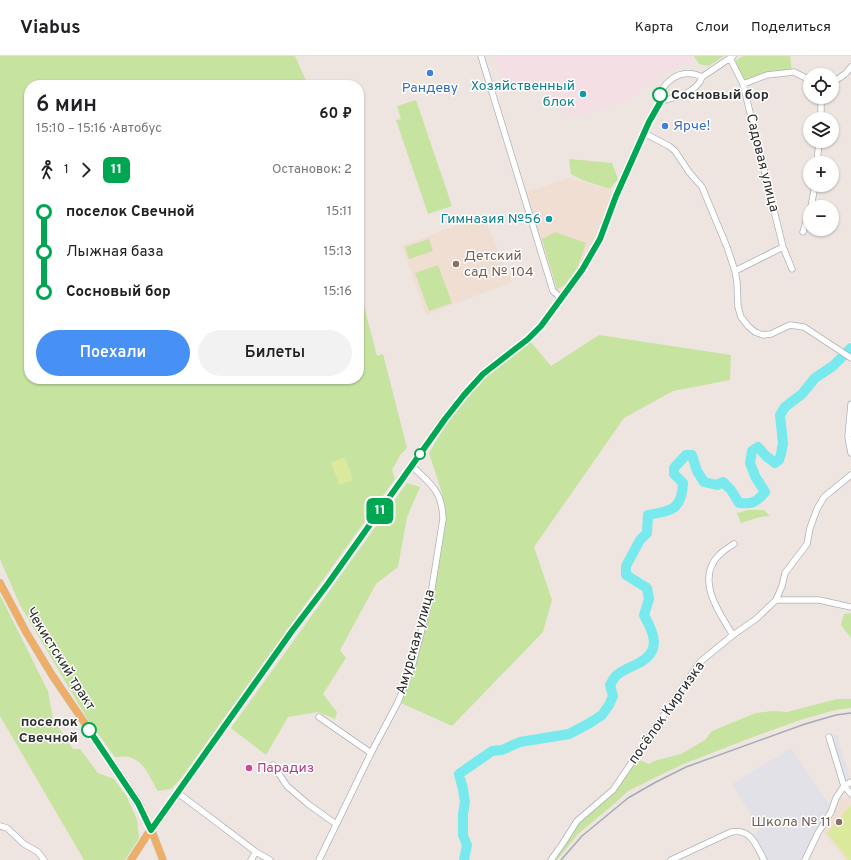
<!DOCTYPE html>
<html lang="ru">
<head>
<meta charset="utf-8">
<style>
  body { margin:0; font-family:Overpass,sans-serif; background:#f2f2f2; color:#202124; height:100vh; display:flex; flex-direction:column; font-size:15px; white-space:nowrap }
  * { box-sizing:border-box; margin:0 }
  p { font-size:13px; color:#757577 }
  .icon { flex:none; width:22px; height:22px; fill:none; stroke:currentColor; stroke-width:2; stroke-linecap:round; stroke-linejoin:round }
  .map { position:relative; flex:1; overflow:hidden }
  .details { position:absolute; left:24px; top:24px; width:340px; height:304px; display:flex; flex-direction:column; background:#fff; border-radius:16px; box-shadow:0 1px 3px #0004 }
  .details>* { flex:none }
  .badge { padding:0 8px; border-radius:6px; font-size:14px; line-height:26px }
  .controls { position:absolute; left:803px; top:12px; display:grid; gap:8px }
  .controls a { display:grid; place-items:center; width:36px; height:36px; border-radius:50%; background:#fff; box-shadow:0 1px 3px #0004; font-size:20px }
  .map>.badge { position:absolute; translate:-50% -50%; box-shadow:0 0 0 2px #fff }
  .legs { display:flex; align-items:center; gap:6px; height:44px; padding:0 12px; font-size:13px }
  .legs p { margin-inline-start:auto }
  .overview { display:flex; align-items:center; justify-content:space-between; height:68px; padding:0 12px }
  h1 { font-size:22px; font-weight:600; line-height:30px }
  .action { display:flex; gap:8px; margin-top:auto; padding:8px 12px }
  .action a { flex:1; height:46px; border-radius:24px; background:#4690f6; color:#fff; font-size:16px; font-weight:600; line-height:46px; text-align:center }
  .action a+a { background:#f2f2f2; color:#202124 }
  ul { padding:0 12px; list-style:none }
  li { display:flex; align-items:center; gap:14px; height:40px; font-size:15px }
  li i { display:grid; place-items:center; width:6px; height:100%; margin:0 5px; background:currentColor }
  li i::after { content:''; width:10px; height:10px; margin:-5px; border:3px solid; border-radius:50%; background:#fff }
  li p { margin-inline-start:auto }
  li:first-child i { background:linear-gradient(#0000 50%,currentColor 0) }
  li:last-child i { background:linear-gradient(currentColor 50%,#0000 0) }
  header { display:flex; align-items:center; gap:24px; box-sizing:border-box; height:56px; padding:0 20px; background:#fff; border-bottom:1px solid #e0e0e0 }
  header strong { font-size:19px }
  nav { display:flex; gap:22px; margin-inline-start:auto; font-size:14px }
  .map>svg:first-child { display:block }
  .industrial { fill:#e1e1e7 }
  .education { fill:#efded1 }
  .medical { fill:#f4dfe5 }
  .green { fill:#c6e39f }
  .pitch { fill:#dbe99c }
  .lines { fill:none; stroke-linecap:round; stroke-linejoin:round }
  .river { stroke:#78e9ec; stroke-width:10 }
  .minor-casing { stroke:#aeb2b9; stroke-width:7 }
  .major-casing { stroke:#c4c4c4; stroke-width:8 }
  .minor { stroke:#fff; stroke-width:5.5 }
  .major { stroke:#eeae66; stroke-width:7 }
  .rail { stroke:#a3abb7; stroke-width:1.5 }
  .line-1-casing { stroke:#fff; stroke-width:9 }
  .line-1 { stroke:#00a651; stroke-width:6 }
  .shop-dot { fill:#3f7fe0; stroke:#fff; stroke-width:1.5 }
  .culture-dot { fill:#0f9aa8; stroke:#fff; stroke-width:1.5 }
  .stop-1-dot { fill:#fff; stroke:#00a651; stroke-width:2 }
  .education-dot { fill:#8d6e63; stroke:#fff; stroke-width:1.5 }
  .hotel-dot { fill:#d1479c; stroke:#fff; stroke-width:1.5 }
  .labels { text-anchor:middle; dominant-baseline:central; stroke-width:3; stroke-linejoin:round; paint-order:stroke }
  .culture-label { font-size:14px; fill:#0d838f; stroke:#fff; text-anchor:end }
  .shop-label { font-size:14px; fill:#366cbe; stroke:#fff }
  .stop-label { font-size:14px; font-weight:bold; fill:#2e2e2e; stroke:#fff; text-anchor:start }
  .street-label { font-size:14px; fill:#2e2e2e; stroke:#fff }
  .education-label { font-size:14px; fill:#785e54; stroke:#fff; text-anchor:start }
  .hotel-label { font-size:14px; fill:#b23c85; stroke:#fff; text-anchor:start }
</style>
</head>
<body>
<header>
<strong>Viabus</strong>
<nav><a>Карта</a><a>Слои</a><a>Поделиться</a></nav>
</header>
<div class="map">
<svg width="851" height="804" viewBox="0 0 851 804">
  <rect width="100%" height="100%" fill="#eee5e1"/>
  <path class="industrial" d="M837,678l13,45 -9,3 -14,-45z
    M791,692l40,59 -28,53h-37l-14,-24 8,-6 -28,-46z"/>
  <path class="education" d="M568,122l47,13 -18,46 -18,31 -18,24 -6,-3 -29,-97z
    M483,159l29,67 -86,33 -24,-69z
    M838,742h13v62h-6l-23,-30z"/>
  <path class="medical" d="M494,0h211l-46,19 -10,7 -21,19 -50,16 -11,-2 -12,-14 -14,-21 -37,10z"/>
  <path class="green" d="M0,0h295l13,29h-279v294h330v-92l18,69 6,-2 24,94 -6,6 -9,16 3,9 -213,298 -11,12 -13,2c-8,-12 -13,-30 -29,-34 -4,-1 -9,0 -14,0l-27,-37 -68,-115 -20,-46z
    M694,0h30l-15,10 -10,-2z
    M743,0h47l2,15 -47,11 -10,-21z
    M416,44l36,106 -24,8 -32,-94 5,-1 -4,-13z
    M569,103l43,4 6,16 -8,10 -28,-9 -11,-6z
    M555,176l31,11c-5,15 -12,40 -29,46l-15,-50z
    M429,183l4,12 -24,8 -4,-12z
    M438,209l14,38 -23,8 -14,-38z
    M599,279l132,20 -1,25 -57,11 -49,27 -90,129 18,53 -9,32 -91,94 -51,-23 13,-35 32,-150 -4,-25 -13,-40c16,-27 32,-54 56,-76 13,-13 30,-24 45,-36l21,25z
    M407,427l13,4 -13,30 -9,50 -22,17 -36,66 6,8 -23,36 14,18 -2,7 -17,-7 -30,5 -22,38 -35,-27z
    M749,454h15l6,6 -10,1 -19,6 -4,-10z
    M0,539l48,96 5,28 20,30h7l18,24 16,6 13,18 10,23 2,18 -14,22h-41l-84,-144z
    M851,557v25l-10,-13 3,-11z
    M837,643h14v9l-15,2 -33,9 -58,21 -64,25 -53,26 -13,12 -37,31 -21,26 -4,-1 26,-38 16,-15 42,-47 12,5 5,-3 27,-7 24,-14 7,-9 44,-18 17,-2 14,1z"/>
  <path class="pitch" d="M345,401l8,23 -14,5 -8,-23z
    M851,749v55h-2l-22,-27z"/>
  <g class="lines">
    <path class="river" d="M464,804l3,-15 -4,-10v-21l2,-12 -2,-13 -4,-15 33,-23 10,-1 18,-8 49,-8 19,-10 14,-9 7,-10 4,-9 -3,-11c2,-3 4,-8 7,-10 7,-6 15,-8 22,-12 23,-12 15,-30 5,-48l5,-16 -2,-11 -21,-13v-9l14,-26 7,-7 1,-18c23,-4 34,-5 35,-32l-9,-9v-6l12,-13h6l5,16 7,11 13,3 6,-3 8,8 8,13c13,1 17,0 26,-11l-10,-16 -5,-13 2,-12 6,-4 8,9 9,7 4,-3 2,-6 2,-11 -3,-28 5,-8 17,-13 13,-16 18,-12 18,-18"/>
    <defs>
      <path id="minor" d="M481,0l72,235 8,7
        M730,2l13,26 40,163 9,22
        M702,21l31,-21
        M832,27l13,-9 6,-7
        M743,28l24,-9 27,-3 16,8
        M821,41v22
        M661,45c14,-3 36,-8 41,-24
        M644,77l25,13 6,5 14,21 13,15 25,60 8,24 2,11 1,25 3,10 7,9 7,6 8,3 8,-1 19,-9 14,2 47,31
        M817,107l2,-22
        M811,151l4,-22
        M803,176l7,-23
        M735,215l48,-24
        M851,348l-3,33 3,16
        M776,544h43l32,7
        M733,579c-14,-22 -38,-56 -14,-80 4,-4 10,-8 15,-11
        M319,661l52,36
        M829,681l15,49 7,8
        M273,709l14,21 21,18 28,20
        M178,737l78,59 14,8
        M0,770l7,2 17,16 14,8 6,8
        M151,773l141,-198 35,-46 118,-166 19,-24 19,-21 45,-35 13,-13 40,-56 19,-31 16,-43 33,-74 12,-21c-3,-16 16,-30 32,-27 3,0 6,2 9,3
        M251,804l5,-8
        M319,804l52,-107 27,-51 14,-35 19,-73 12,-75c-1,-29 -12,-34 -31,-53
        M551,804l12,-17 14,-22 36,-31 87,-128 33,-27 23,-16 20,-19 6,-14 3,-13 22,-29 3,-16 7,-19 7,-12 27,-22
        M671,804l60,-28c20,-4 25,13 33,28
        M805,804l13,-27 13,-21 5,-14 8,-12 7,-4"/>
      <path id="major" d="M0,527l26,49 26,43 87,128 12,26 12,31
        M131,804l20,-31"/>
    </defs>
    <use href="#minor" class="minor-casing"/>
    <use href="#major" class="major-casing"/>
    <use href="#minor" class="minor"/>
    <use href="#major" class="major"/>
    <path class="rail" d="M561,804l21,-24 46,-38 28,-16 30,-15 119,-43 31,-9 15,-2"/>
  </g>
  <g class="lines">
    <defs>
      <path id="line-1" d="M89,674l49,73 13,27 141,-199 35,-46 118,-166 19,-24 19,-21 45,-35 13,-13 41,-56 18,-31 16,-43 33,-74 12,-21 -1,-6"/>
    </defs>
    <use href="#line-1" class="line-1-casing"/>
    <use href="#line-1" class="line-1"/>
  </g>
  <g class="shop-dot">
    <circle cx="430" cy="17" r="4"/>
    <circle cx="665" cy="70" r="4"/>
  </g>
  <g class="culture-dot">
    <circle cx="583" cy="38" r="4"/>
    <circle cx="549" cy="163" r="4"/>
  </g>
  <g class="stop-1-dot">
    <circle cx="660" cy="39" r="7"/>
    <circle cx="420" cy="398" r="5"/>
    <circle cx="89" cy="674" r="7"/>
  </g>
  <g class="education-dot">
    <circle cx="456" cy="208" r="4"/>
    <circle cx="839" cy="766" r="4"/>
  </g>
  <circle class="hotel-dot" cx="249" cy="712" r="4"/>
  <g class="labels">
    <g class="culture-label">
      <text x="575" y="30">Хозяйственный<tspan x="575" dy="16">блок</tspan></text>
      <text x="541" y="163">Гимназия №56</text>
    </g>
    <g class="shop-label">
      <text x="430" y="32">Рандеву</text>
      <text x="673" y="70" text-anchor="start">Ярче!</text>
    </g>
    <g class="stop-label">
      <text x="671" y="39">Сосновый бор</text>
      <text x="78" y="666" text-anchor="end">поселок<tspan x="78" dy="16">Свечной</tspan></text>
    </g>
    <g class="street-label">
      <text transform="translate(762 107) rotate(76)">Садовая улица</text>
      <text transform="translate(416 586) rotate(-74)">Амурская улица</text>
      <text transform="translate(60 603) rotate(58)">Чекистский тракт</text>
      <text transform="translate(667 657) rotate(-55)">посёлок Киргизка</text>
    </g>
    <g class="education-label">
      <text x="464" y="200">Детский<tspan x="464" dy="16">сад № 104</tspan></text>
      <text x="831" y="766" text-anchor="end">Школа № 11</text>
    </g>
    <g class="hotel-label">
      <text x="257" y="712">Парадиз</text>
    </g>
  </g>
</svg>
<div class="controls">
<a><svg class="icon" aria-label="locate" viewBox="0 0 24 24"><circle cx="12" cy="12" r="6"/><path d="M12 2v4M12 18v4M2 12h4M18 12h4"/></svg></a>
<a><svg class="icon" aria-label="layers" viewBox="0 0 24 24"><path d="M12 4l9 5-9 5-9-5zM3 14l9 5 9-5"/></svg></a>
<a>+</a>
<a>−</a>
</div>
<b class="badge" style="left:380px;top:455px;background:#00a651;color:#fff">11</b>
<section class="details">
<div class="overview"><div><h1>6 мин</h1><p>15:10 – 15:16 · Автобус</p></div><b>60 ₽</b></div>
<div class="legs"><svg class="icon" aria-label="walk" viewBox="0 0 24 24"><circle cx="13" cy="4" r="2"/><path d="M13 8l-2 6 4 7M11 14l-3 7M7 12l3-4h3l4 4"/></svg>1<svg class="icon" aria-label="forward" viewBox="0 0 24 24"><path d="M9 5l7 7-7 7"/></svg><b class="badge" style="background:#00a651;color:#fff">11</b><p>Остановок: 2</p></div>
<ul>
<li><i style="color:#00a651"></i><b>поселок Свечной</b><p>15:11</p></li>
<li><i style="color:#00a651"></i><span>Лыжная база</span><p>15:13</p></li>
<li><i style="color:#00a651"></i><b>Сосновый бор</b><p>15:16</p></li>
</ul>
<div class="action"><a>Поехали</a><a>Билеты</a></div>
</section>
</div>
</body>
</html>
